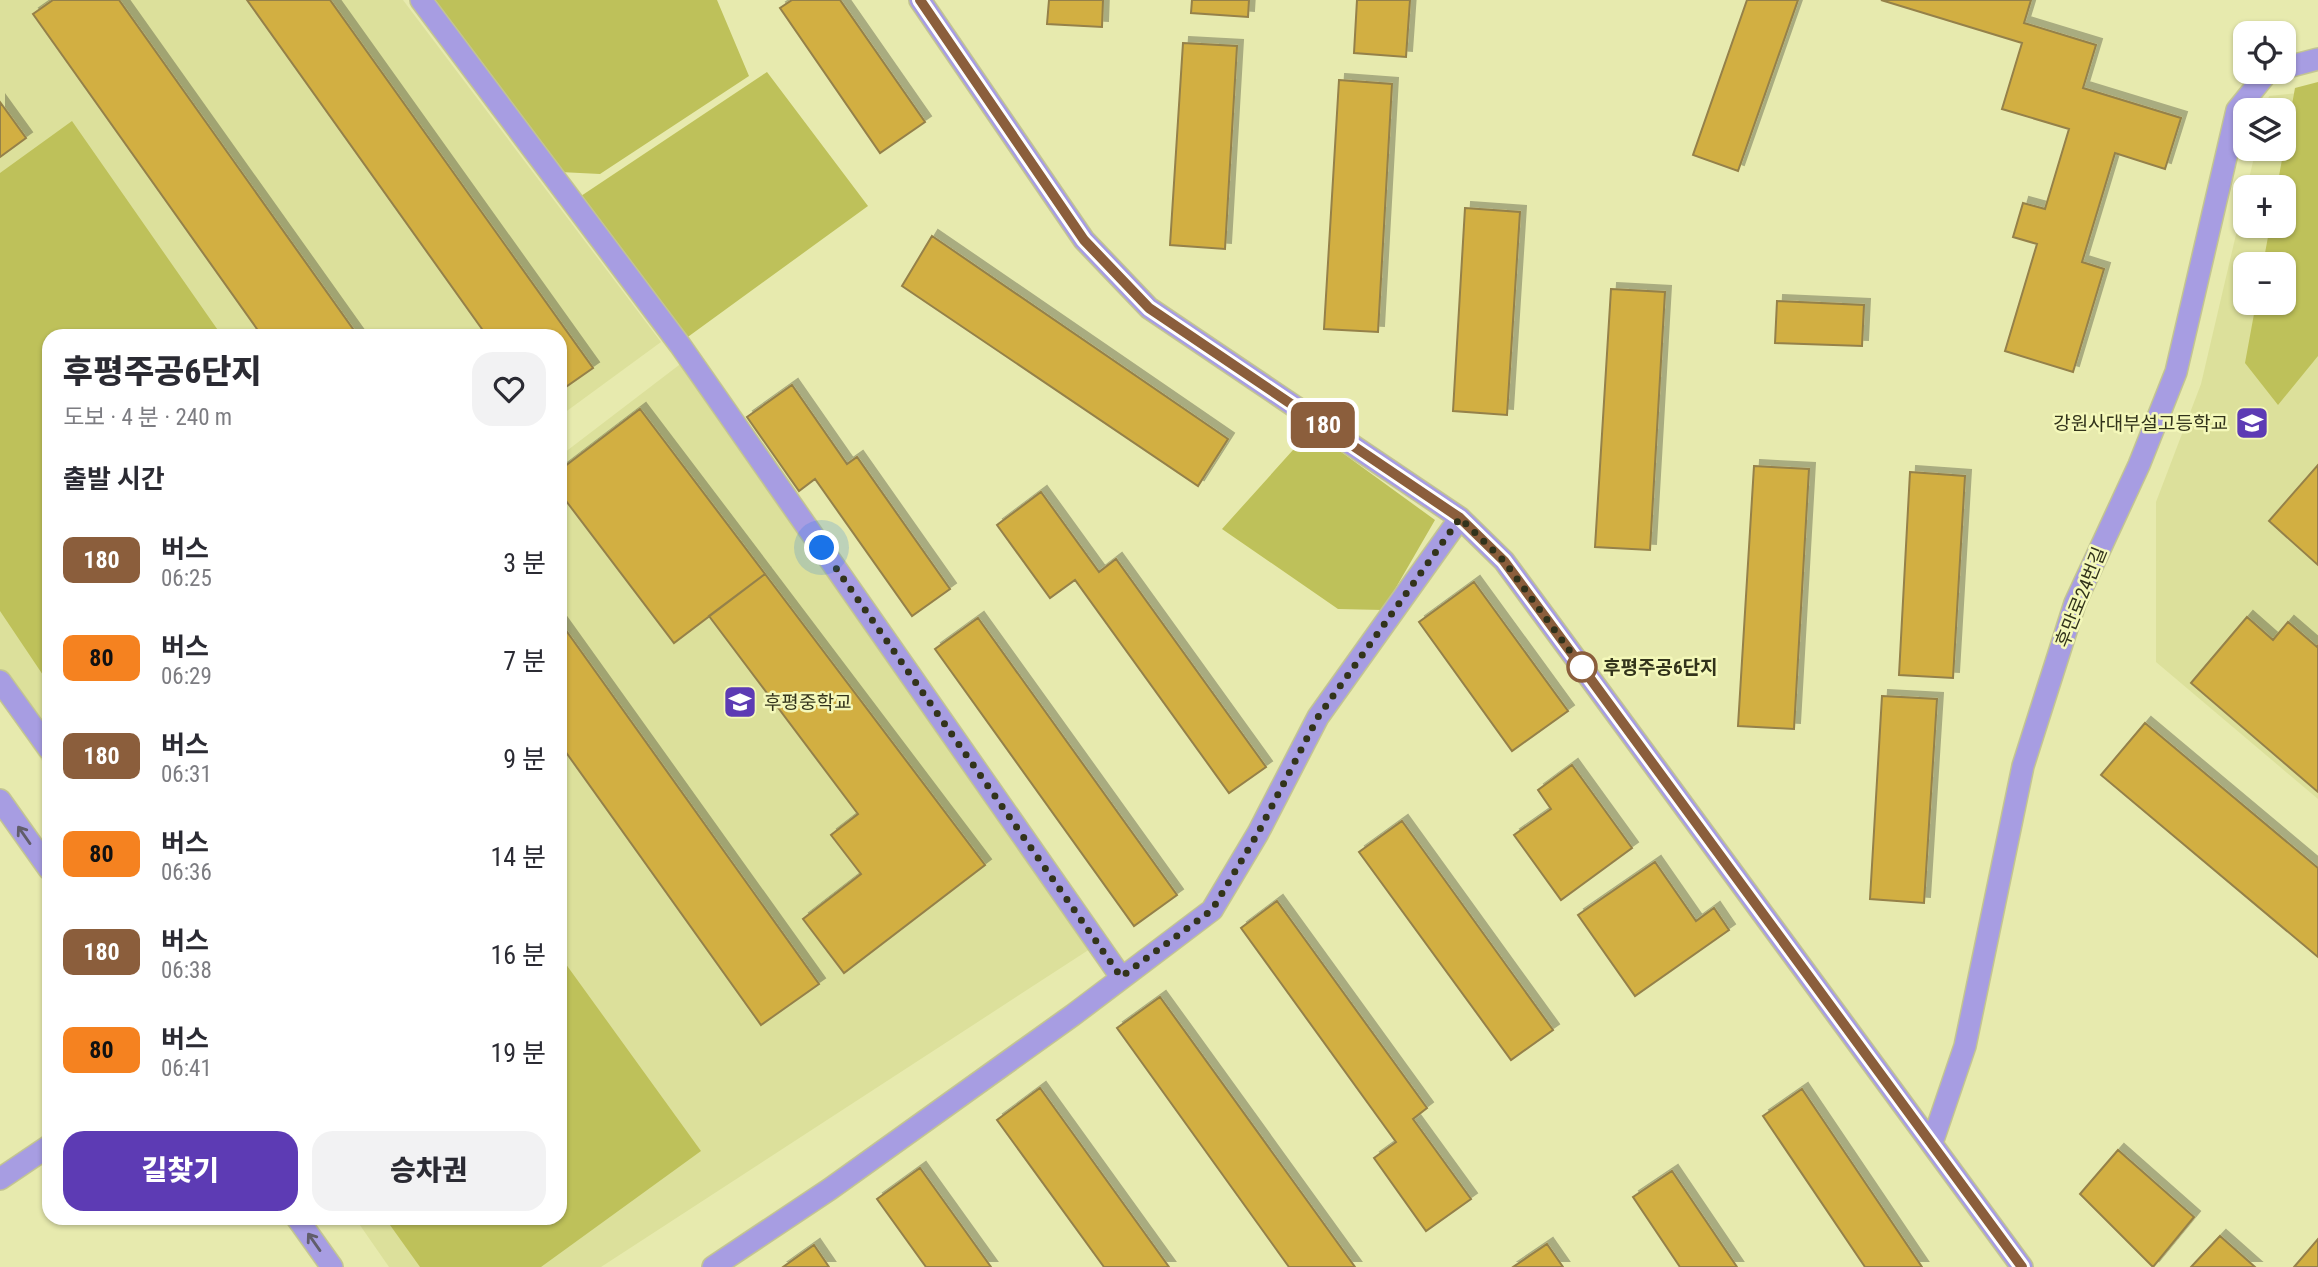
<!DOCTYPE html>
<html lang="ko">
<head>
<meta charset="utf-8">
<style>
  body { margin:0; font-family:"Roboto Condensed","Noto Sans KR",sans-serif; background:#f2f2f3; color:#2b2b33; height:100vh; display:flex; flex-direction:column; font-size:26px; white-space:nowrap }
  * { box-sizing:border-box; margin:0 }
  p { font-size:23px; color:#7c7c81 }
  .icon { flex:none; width:38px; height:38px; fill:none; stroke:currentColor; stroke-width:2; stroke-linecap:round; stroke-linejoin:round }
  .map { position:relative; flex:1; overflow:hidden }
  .sheet { position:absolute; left:42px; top:329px; width:525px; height:896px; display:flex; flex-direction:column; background:#fff; border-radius:21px; box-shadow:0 2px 5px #0004 }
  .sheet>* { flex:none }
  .badge { padding:0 14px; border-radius:10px; font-size:24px; line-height:46px }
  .buttons { position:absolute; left:2233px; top:21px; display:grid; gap:14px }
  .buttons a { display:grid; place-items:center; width:63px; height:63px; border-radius:14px; background:#fff; box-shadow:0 2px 5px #0004; font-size:35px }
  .you { position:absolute; width:35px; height:35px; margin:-18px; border:5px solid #fff; border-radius:50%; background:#1a73e8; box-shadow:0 0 0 10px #1a73e833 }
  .map>.badge { position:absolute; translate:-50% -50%; box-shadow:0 0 0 4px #fff }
  h2 { padding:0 21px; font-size:26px; line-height:63px }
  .round { display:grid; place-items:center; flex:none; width:74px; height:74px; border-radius:21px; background:#f2f2f3 }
  .summary { display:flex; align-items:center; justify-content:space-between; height:119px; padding:0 21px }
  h1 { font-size:33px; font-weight:800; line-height:52px }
  .primary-button { display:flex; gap:14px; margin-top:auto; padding:14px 21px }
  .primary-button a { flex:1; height:80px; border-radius:21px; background:#5d3bb4; color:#fff; font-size:28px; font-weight:800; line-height:80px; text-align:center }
  .primary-button a+a { background:#f2f2f3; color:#2b2b33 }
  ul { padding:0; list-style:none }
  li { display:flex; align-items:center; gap:21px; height:98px; padding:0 21px }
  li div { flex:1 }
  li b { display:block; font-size:26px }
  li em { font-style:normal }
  li .badge { min-width:77px; font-weight:700; text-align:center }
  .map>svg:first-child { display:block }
  .built { fill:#dce09b; fill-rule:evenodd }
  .green { fill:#bec15a }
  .building { fill:#d2af43; stroke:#958149; stroke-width:2; filter:url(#shadow) }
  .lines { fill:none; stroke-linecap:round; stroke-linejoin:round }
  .minor-casing { stroke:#c3c591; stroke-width:24 }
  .minor { stroke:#a79de2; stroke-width:21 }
  .oneway { stroke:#615d6b }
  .line-casing { stroke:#fff; stroke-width:16 }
  .line { stroke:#8b5e3c; stroke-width:10 }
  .walk { stroke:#32331b; stroke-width:7; stroke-dasharray:0 12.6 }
  .stop-dot { fill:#fff; stroke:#8b5e3c; stroke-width:3.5 }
  .labels { text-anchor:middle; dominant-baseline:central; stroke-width:5; stroke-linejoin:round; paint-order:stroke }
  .poi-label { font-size:19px; fill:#32331b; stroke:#f4f8ba; text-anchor:end }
  .street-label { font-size:19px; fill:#32331b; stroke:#f4f8ba }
  .stop-label { font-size:19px; font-weight:bold; fill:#32331b; stroke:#f4f8ba; text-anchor:start }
</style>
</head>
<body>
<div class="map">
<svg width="2318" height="1267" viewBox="0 0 2318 1267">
  <defs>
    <filter id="shadow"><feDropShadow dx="6" dy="-6" stdDeviation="0" flood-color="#0004"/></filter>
  </defs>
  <rect width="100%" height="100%" fill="#e7eaae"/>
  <path class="built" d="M0,0h403l258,342 -101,74v-80h-511v435l-49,-71z
    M2318,91v708l-162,-137v-160l45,-118 44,-188v30h39v-39h-37l9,-38h28v-39h-19l4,-14zM2245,264h39v39h-39z
    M683,362l407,587 -489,318h-212l-34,-49h205v-762z"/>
  <path class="green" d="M435,0h282l32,76 -149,98 -40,-2z
    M767,72l101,134 -183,133 -104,-143z
    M2318,82v274l-40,49 -33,-42 11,-60h28v-39h-21l7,-38h14v-39h-7l18,-99z
    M72,121l150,215h-173v348l-49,-73v-438z
    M1311,430l124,90 -52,90 -45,-1 -116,-80z
    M560,956l141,195 -160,116h-121l-35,-49h175z"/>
  <path class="building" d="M53,0h66l239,336h-96l-229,-322z
    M247,0h83l263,368 -33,23v-55h-73z
    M792,0h48l85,122 -45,31 -100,-145z
    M1049,0h54l-1,27 -55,-3z
    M1192,0h57l-1,17 -57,-4z
    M1357,0h53l-4,57 -52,-4z
    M1747,0h51l-60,171 -45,-16z
    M1881,0h150l-7,23 72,22 -13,43 98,30 -16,51 -50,-16 -33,109 22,7 -31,103 -68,-21 32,-107 -24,-7 10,-34 22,6 24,-80 -67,-20 20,-66z
    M1183,43l54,3 -12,203 -55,-4z
    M1339,80l53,4 -14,248 -54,-3z
    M0,102l26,36 -26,19z
    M1465,208l55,4 -13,203 -54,-4z
    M932,236l296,203 -30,47 -296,-200z
    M1611,289l54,3 -15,258 -55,-3z
    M1777,301l87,4 -2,41 -87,-3z
    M792,385l55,79 10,-7 93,132 -38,27 -97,-137 -16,12 -52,-74z
    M640,409l125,165 -91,69 -114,-150v-23z
    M2318,465v100l-49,-44z
    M1754,466l55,3 -15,260 -56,-3z
    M1910,472l55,4 -12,202 -54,-3z
    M1041,492l58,80 17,-13 150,208 -37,26 -154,-213 -25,18 -53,-73z
    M765,574l220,291 -141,108 -41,-54 58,-45 -30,-39 27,-21 -149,-198z
    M1474,582l94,129 -56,40 -93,-129z
    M2247,617l26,23 15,-18 29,25 1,-2v147l-127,-109z
    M978,618l199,277 -43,31 -199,-277z
    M560,622l259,362 -58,41 -201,-281z
    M1882,696l55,3 -13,204 -54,-4z
    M2145,723l173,145v89l-217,-182z
    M1572,765l60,83 -71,52 -47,-65 37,-26 -13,-19z
    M1402,821l151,209 -42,30 -152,-208z
    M1655,862l41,59 18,-13 15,22 -94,66 -57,-81z
    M1277,901l150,207 -14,11 58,80 -45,32 -52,-73 22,-16 -155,-214z
    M1160,997l195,270h-66l-172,-239z
    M1040,1088l129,179h-65l-107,-147z
    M1802,1089l120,178h-57l-102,-151z
    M2118,1150l76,67 -41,50 -73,-73z
    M920,1168l71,99h-65l-49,-68z
    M1672,1171l65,96h-57l-47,-70z
    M2220,1236l35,31h-64z
    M2318,1239v28h-24z
    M1547,1244l16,23h-50z
    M814,1245l15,22h-46z"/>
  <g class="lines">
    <defs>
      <path id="minor" d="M421,0l259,345 441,632
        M920,0l164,240 65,68 311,210 44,43 518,706
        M2284,68l34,-9
        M0,681l49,68
        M0,800l49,69
        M1932,1143l33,-97 58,-280 52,-163 64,-138 37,-93 61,-262 30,-37 5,-1
        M0,1179l49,-33
        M297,1218l35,49
        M713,1267l117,-78 243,-174 139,-105 46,-77 60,-116 142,-199"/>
    </defs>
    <use href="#minor" class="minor-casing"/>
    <use href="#minor" class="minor"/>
  </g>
  <defs><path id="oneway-shaft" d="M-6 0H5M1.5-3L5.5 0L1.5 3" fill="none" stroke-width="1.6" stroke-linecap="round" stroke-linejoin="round" transform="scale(1.75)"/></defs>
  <g class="oneway">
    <use href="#oneway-shaft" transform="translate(24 835) rotate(-125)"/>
    <use href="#oneway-shaft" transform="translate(314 1242) rotate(-125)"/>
  </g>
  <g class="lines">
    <defs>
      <path id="line" d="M920,0l164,240 65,68 311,210 44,43 518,706"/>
    </defs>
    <use href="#line" class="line-casing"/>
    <use href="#line" class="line"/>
    <path class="walk" d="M822,548l299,429 91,-67 46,-77 60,-116 142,-199 44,43 82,112 -4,-6"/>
  </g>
  <defs>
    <symbol id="school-square" viewBox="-11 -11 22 22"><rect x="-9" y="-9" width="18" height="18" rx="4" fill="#5d3bb4" stroke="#f4f8ba"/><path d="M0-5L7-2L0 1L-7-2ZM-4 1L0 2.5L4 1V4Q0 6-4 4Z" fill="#fff"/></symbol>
  </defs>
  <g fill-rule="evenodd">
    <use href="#school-square" x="2233" y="404" width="38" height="38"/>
    <use href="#school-square" x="721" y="683" width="38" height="38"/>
  </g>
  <circle class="stop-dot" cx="1582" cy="667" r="14"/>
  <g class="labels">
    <g class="poi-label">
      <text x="2228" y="423">강원사대부설고등학교</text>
      <text x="764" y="702" text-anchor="start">후평중학교</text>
    </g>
    <g class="street-label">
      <text transform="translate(2081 597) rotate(-68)">후만로24번길</text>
    </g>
    <g class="stop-label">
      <text x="1603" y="667">후평주공6단지</text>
    </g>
  </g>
</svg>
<div class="buttons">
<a><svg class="icon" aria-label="locate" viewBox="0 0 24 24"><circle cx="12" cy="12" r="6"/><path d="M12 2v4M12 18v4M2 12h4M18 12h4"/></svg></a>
<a><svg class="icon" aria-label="layers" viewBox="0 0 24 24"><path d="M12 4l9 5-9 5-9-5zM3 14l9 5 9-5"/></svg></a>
<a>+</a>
<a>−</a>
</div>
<div class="you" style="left:822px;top:548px"></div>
<b class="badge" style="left:1323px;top:425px;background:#8b5e3c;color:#fff">180</b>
<section class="sheet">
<div class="summary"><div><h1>후평주공6단지</h1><p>도보 · 4 분 · 240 m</p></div><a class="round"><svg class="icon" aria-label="heart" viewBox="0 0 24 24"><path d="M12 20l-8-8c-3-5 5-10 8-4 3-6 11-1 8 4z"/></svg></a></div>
<h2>출발 시간</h2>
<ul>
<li><span class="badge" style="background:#8b5e3c;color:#fff">180</span><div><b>버스</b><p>06:25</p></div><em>3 분</em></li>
<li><span class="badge" style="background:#f58220;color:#111">80</span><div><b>버스</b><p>06:29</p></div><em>7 분</em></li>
<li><span class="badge" style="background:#8b5e3c;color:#fff">180</span><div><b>버스</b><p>06:31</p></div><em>9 분</em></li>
<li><span class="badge" style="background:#f58220;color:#111">80</span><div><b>버스</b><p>06:36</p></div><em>14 분</em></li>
<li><span class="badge" style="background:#8b5e3c;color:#fff">180</span><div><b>버스</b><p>06:38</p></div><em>16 분</em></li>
<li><span class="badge" style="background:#f58220;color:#111">80</span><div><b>버스</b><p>06:41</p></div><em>19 분</em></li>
</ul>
<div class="primary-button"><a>길찾기</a><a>승차권</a></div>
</section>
</div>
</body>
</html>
